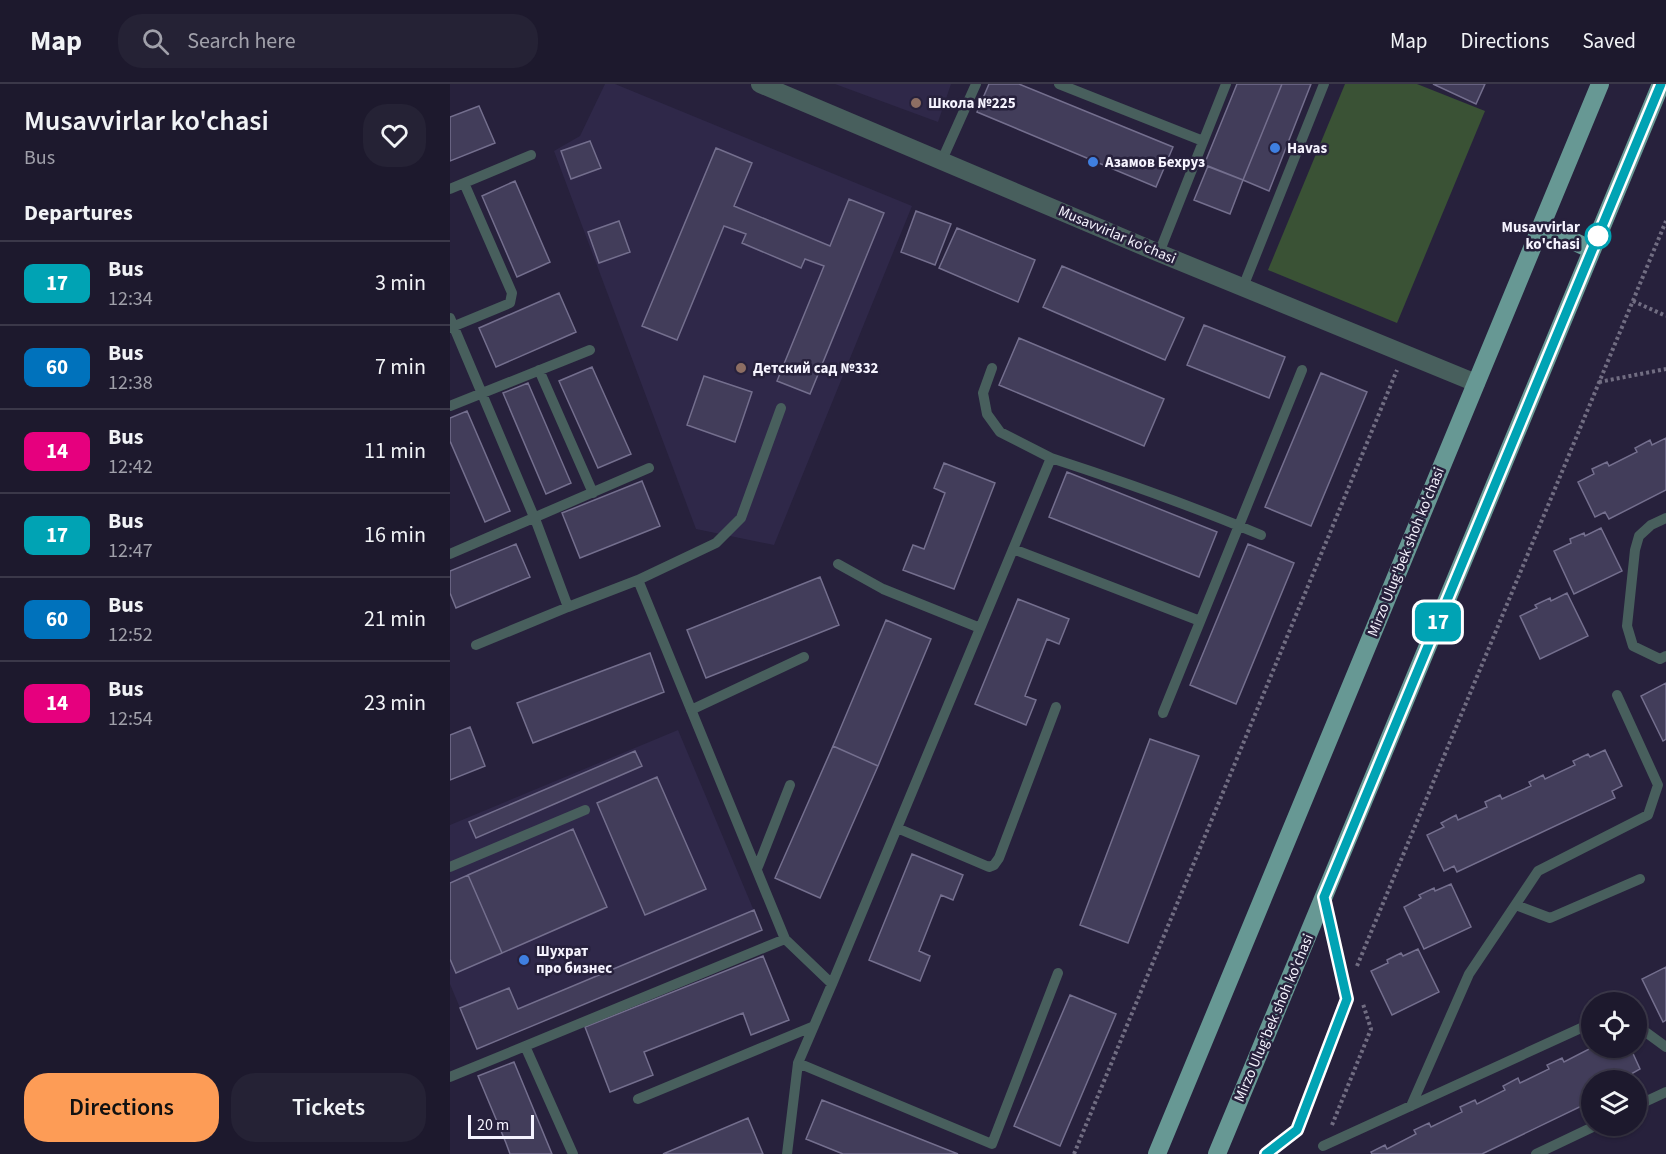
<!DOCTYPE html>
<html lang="en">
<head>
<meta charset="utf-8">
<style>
  body { margin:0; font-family:"Source Sans 3",sans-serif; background:#252235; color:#f1f3f6; height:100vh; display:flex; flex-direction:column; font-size:22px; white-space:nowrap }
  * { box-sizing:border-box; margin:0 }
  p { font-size:20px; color:#a0a0aa }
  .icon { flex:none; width:33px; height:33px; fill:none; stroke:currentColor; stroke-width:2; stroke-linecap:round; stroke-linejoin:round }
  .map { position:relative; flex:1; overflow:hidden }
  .panel { display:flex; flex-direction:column; background:#1d192d; width:450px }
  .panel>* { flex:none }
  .badge { padding:0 12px; border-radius:9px; font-size:21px; line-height:39px }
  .fabs { position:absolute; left:1131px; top:908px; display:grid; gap:12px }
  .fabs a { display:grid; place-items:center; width:66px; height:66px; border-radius:50%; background:#1d192d; box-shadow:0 2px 4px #0004,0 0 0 2px #3b3849; font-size:30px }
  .scale { position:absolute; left:18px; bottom:15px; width:66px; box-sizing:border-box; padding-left:6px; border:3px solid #f5f3fe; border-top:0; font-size:16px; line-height:21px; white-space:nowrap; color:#f5f3fe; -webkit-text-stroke:4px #27213c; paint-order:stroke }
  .map>.badge { position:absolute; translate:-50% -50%; box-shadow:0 0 0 3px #fff }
  h2 { padding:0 24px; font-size:22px; line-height:54px }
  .round { display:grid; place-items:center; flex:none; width:63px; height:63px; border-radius:24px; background:#252235 }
  .summary { display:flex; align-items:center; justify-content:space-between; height:102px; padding:0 24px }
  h1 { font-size:28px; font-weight:600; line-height:45px }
  .button { display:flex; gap:12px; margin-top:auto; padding:12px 24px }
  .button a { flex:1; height:69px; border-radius:24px; background:#fd9c56; color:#111; font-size:24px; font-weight:600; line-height:69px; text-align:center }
  .button a+a { background:#252235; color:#f1f3f6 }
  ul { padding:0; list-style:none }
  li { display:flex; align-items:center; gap:18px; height:84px; padding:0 24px; border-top:2px solid #3b3849 }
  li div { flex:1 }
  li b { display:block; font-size:22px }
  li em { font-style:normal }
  li .badge { min-width:66px; font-weight:700; text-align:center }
  header { display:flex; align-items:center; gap:36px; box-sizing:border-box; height:84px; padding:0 30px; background:#1d192d; border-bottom:2px solid #3b3849 }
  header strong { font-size:28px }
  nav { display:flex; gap:33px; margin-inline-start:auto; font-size:21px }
  .search { width:420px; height:54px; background:#252235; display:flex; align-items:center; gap:15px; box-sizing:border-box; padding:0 21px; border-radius:24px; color:#a0a0aa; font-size:22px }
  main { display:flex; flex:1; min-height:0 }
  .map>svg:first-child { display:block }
  .built { fill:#2f2849 }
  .green { fill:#3a5235 }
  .building { fill:#423d5a; stroke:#746f8e; stroke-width:1.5 }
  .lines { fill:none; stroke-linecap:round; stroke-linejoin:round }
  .path { stroke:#716d82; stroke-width:4; stroke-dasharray:3 3; stroke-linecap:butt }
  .service { stroke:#485f5d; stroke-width:10 }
  .tertiary { stroke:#485f5d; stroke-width:18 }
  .primary { stroke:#679894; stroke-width:18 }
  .line-casing { stroke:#fff; stroke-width:14 }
  .line { stroke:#00a3b4; stroke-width:9 }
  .education-dot { fill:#8d6e63; stroke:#27213c; stroke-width:2 }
  .shop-dot { fill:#3f7fe0; stroke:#27213c; stroke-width:2 }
  .stop-dot { fill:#fff; stroke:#00a3b4; stroke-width:3 }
  .labels { text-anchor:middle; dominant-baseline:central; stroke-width:5; stroke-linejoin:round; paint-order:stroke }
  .poi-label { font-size:15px; font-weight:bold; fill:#f5f3fe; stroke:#27213c; text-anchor:start }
  .stop-label { font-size:15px; font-weight:bold; fill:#f5f3fe; stroke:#27213c; text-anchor:end }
  .street-label { font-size:15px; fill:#f5f3fe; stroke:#27213c }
</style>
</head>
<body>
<header>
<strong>Map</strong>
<div class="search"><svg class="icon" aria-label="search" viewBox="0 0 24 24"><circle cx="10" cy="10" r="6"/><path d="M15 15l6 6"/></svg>Search here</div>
<nav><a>Map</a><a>Directions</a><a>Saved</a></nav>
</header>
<main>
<section class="panel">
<div class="summary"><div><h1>Musavvirlar ko'chasi</h1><p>Bus</p></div><a class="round"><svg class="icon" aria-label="heart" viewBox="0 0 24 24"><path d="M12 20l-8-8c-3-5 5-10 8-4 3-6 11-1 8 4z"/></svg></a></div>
<h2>Departures</h2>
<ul>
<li><span class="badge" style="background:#00a3b4;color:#fff">17</span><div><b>Bus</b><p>12:34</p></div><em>3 min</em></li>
<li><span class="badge" style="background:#0072bc;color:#fff">60</span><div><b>Bus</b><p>12:38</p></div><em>7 min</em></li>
<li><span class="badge" style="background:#e6007e;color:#fff">14</span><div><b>Bus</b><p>12:42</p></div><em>11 min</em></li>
<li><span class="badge" style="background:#00a3b4;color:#fff">17</span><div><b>Bus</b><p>12:47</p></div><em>16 min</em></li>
<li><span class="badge" style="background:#0072bc;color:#fff">60</span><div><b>Bus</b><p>12:52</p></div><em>21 min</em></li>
<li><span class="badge" style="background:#e6007e;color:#fff">14</span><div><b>Bus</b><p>12:54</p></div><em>23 min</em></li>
</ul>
<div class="button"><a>Directions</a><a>Tickets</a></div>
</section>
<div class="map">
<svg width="1216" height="1070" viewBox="0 0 1216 1070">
  <rect width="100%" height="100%" fill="#27213c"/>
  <path class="built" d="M155,0h10l297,122 -138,339 -78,-16 -142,-378 26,-15z
    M385,0h116l-13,38z
    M228,646l84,200 -285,119 -27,-65v-159z"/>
  <path class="green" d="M895,0h72l68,27 -88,212 -129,-53z"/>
  <path class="building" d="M539,0h30l154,63 -17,40 -179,-75z
    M787,0h45l-39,96 -39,-15z
    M832,0h29l-42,107 -26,-11z
    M983,0h52l-9,20z
    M29,22l16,37 -45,18v-44z
    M140,57l11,27 -30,11 -10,-28z
    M266,64l36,15 -18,43 96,40 19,-47 35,14 -74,181 -33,-13 47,-115 -19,-7 -4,9 -59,-25 4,-9 -22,-8 -47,114 -35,-14z
    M758,82l35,14 -13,34 -36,-14z
    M65,97l35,81 -33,15 -35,-81z
    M466,127l35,13 -16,41 -34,-13z
    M169,137l11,31 -31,11 -11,-31z
    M507,144l78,32 -17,42 -79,-34z
    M612,182l122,52 -19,42 -122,-53z
    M109,209l17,39 -80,35 -17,-39z
    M754,241l81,32 -16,41 -82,-33z
    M569,254l145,61 -20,47 -145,-61z
    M142,283l39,87 -33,14 -39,-87z
    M871,289l46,19 -56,134 -46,-19z
    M254,292l48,16 -17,50 -48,-17z
    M78,299l43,100 -25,11 -43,-101z
    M17,327l43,100 -25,11 -35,-81v-23z
    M1216,354v52l-57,29 -4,-7 -10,5 -17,-35 16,-8 -2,-5 15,-7 2,4 28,-14 -2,-4 15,-8 2,5z
    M494,379l51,20 -41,106 -51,-19 10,-25 11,4 21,-56 -11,-5z
    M617,388l150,60 -18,45 -150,-60z
    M192,397l18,45 -80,32 -18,-45z
    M1151,444l21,43 -48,23 -20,-43 17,-8 -1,-4 14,-6 1,3z
    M66,460l14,33 -74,31 -6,-15v-22z
    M798,460l46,19 -58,141 -46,-19z
    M370,493l19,48 -133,53 -19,-48z
    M1117,509l21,43 -48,23 -20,-43 17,-8 -2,-3 15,-7 1,3z
    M568,515l51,20 -10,25 -12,-5 -22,57 11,4 -10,25 -51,-21z
    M436,536l45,19 -53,127 -45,-20z
    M200,569l14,39 -131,51 -16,-40z
    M1216,599v56l-3,2 -22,-45z
    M20,643l15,39 -35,14v-45z
    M700,655l49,17 -71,187 -48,-18z
    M383,662l45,20 -58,132 -45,-20z
    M1155,666l17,36 -10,5 3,7 -158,74 -3,-6 -10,5 -17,-36 17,-8 -3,-4 15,-8 2,5 29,-13 -2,-5 15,-7 2,4 29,-13 -2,-4 14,-7 2,4 30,-14 -2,-4 15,-7 2,3z
    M185,667l7,15 -166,72 -7,-16z
    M207,693l49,112 -61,26 -48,-112z
    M123,745l34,78 -105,46 -34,-78z
    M462,770l51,21 -10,25 -12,-5 -22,56 11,5 -10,25 -51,-21z
    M18,791l34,78 -46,20 -6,-14v-76z
    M1001,800l20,43 -47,22 -20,-42 17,-9 -2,-3 15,-7 1,3z
    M304,826l8,20 -285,119 -17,-41 49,-20 9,21z
    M968,865l21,43 -47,23 -21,-44 17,-8 -1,-3 14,-7 2,3z
    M313,872l26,64 -38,15 -8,-22 -99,39 9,23 -43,17 -25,-65z
    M1216,883v53l-3,2 -21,-43z
    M620,911l46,19 -56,132 -46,-20z
    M1143,963h37l10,22 -9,5 3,6h-42v21l-110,53h-110l-1,-2 14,-7 2,4 29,-15 -2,-4 15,-7 2,4 31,-15 -2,-5 15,-7 2,4 28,-14 -2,-4 15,-8 2,5 29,-14 -2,-4 15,-7 2,4z
    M64,978l38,92h-42l-4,-11 -28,-67z
    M372,1016l136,54h-115l-37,-15z
    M298,1034l15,36h-100z"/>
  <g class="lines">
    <path class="path" d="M1183,217l33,15
      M1149,298l67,-13
      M907,882l309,-745
      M882,1041l39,-96 -8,-25
      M624,1070l323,-784"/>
    <path class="service" d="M609,0l144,57
      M492,76l34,-76
      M0,105l81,-34
      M709,169l67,-169
      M793,203l81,-203
      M0,234l87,206 31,83 70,-27 147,359 47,45 -34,79 -11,91
      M0,244l60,-25 2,-10 -48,-110
      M89,286l54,123
      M0,322l140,-56
      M601,374c71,23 141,48 210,77
      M1216,434l-15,7 -12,11 -4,14 -8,76 6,20 27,13 6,-3
      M563,465l187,72
      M0,470l199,-86
      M388,480l45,25 97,39
      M188,496l78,-37 25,-25 40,-110
      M26,561l92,-38
      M241,626l113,-53
      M713,629l139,-343
      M447,744l92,39 5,-2 5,-7 57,-151
      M0,783l135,-57
      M307,785l33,-84
      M1066,821l34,13 90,-39
      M382,900l219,-526 -51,-26 -13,-18 -4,-21 9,-25
      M1186,941l30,22
      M75,962l48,108
      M348,979l194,81 66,-171
      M0,993l335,-138
      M188,1015l176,-73
      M961,1022l58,-132 69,-103 110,-56 10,-30 -41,-90
      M1186,1022l30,-14
      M873,1062l269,-123
      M816,1070l31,-24 50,-131 -22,-99
      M1086,1070l61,-29"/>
    <path class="tertiary" d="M310,0l399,169 317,130"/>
    <path class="primary" d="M1091,142l51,24
      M707,1070l443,-1070
      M767,1070l444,-1070"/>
  </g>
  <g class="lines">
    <defs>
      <path id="line" d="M816,1070l31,-24 50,-131 -23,-102 337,-813"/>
    </defs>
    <use href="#line" class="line-casing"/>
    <use href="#line" class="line"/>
  </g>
  <g class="education-dot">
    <circle cx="466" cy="19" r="6"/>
    <circle cx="291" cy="284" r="6"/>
  </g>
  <g class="shop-dot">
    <circle cx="825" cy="64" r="6"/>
    <circle cx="643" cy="78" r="6"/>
    <circle cx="74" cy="876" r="6"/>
  </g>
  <circle class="stop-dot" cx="1148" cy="152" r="12"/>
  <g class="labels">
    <g class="poi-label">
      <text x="478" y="19">Школа №225</text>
      <text x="837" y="64">Havas</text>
      <text x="655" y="78">Азамов Бехруз</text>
      <text x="303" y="284">Детский сад №332</text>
      <text x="86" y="867">Шухрат<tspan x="86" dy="17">про бизнес</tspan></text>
    </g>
    <g class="stop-label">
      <text x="1130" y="143">Musavvirlar<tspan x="1130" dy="17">ko'chasi</tspan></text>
    </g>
    <g class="street-label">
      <text transform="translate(667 151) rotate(23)">Musavvirlar ko'chasi</text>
      <text transform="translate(956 468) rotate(-68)">Mirzo Ulug'bek shoh ko'chasi</text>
      <text transform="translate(824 934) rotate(-67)">Mirzo Ulug'bek shoh ko'chasi</text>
    </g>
  </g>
</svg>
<div class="fabs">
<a><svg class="icon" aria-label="locate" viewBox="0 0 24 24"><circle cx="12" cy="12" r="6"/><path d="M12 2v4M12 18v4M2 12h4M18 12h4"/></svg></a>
<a><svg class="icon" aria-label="layers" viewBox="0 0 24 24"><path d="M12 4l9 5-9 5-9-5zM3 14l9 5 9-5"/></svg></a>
</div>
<div class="scale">20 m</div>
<b class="badge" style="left:988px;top:538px;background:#00a3b4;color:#fff">17</b>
</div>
</main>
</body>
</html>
